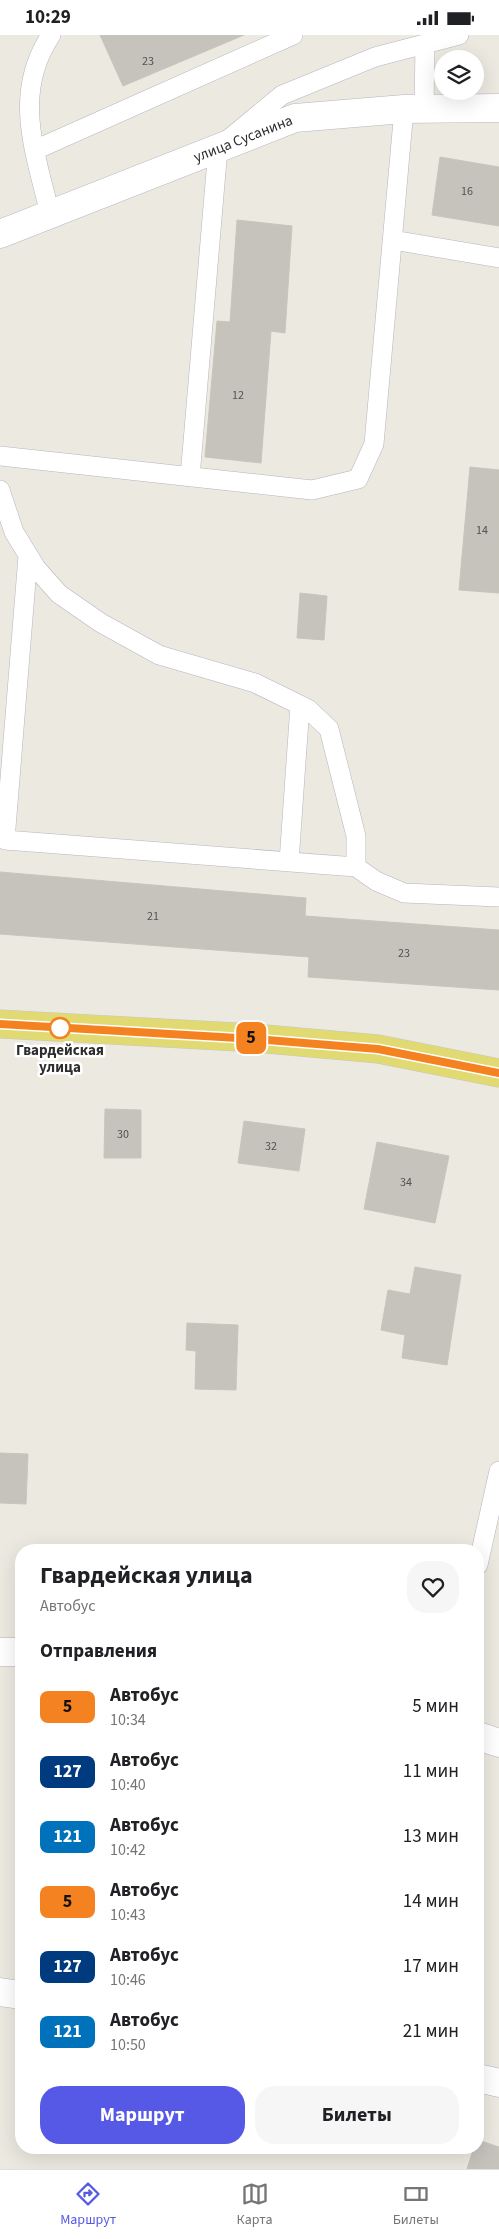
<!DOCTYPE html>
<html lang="ru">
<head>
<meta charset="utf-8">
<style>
  body { margin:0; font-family:"Source Sans 3",sans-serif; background:#f6f6f6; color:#202124; height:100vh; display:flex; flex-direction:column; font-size:19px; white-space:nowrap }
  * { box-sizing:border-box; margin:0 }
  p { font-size:16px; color:#757577 }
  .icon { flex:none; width:28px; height:28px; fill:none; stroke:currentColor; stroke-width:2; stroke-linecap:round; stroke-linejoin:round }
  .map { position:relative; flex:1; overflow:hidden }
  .drawer { position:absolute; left:15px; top:1509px; width:469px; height:610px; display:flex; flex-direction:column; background:#fff; border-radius:20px; box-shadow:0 5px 20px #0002 }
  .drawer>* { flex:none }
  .badge { padding:0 10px; border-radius:8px; font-size:18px; line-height:32px }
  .controls { position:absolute; left:434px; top:15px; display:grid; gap:10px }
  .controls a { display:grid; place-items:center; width:50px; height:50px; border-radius:50%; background:#fff; box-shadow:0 5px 20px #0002; font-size:25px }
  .map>.badge { position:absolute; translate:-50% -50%; box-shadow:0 0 0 2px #fff }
  h2 { padding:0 25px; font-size:19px; line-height:45px }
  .round { display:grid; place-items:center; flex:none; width:52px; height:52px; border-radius:20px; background:#f6f6f6 }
  .head { display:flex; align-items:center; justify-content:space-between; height:85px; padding:0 25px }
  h1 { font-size:24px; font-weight:700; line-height:38px }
  .cta { display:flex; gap:10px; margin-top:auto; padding:10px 25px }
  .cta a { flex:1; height:58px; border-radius:20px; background:#5659e5; color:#fff; font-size:20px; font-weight:700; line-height:58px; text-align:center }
  .cta a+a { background:#f6f6f6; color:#202124 }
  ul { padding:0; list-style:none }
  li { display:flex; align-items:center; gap:15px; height:65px; padding:0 25px }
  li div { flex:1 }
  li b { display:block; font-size:19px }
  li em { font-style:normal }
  li .badge { min-width:55px; font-weight:700; text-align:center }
  .status { display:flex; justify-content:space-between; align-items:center; height:35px; padding:0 25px; background:#fff; direction:ltr }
  .status svg { height:14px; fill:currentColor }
  .tab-bar { display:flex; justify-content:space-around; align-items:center; height:70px; border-top:1px solid #e0e0e0; background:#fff; font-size:14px; color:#757577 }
  .tab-bar a { display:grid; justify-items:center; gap:2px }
  .tab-bar .on { color:#5659e5 }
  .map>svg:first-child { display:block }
  .building { fill:#c5c3bc; stroke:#c8c5bb }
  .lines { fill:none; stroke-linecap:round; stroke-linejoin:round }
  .lane-casing { stroke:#b5b5bf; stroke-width:20 }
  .street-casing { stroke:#b5b5bf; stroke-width:29 }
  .primary-casing { stroke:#c8c8c8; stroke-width:29 }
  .lane { stroke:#fff; stroke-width:19 }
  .street { stroke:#fff; stroke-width:28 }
  .primary { stroke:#e1d972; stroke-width:28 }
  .line-casing { stroke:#fff; stroke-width:11 }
  .line { stroke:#f58220; stroke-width:8 }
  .stop-dot { fill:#fff; stroke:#f58220; stroke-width:2.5 }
  .labels { text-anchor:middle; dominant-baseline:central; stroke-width:5; stroke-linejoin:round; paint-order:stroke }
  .number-label { font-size:12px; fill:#535251 }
  .street-label { font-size:15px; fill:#2d2d2d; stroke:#fff }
  .stop-label { font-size:15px; font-weight:bold; fill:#2d2d2d; stroke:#fff }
</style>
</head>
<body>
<div class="status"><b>10:29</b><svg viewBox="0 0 49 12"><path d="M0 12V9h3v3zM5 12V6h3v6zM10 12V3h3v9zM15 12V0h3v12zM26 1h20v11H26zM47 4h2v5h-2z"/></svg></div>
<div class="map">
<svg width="499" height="2134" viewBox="0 0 499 2134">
  <rect width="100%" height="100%" fill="#ece9e1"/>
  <path class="building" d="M100,0h144l-121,51z
    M440,122l59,10v59l-67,-11z
    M237,185l55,6 -7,107 -14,-2 -10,132 -56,-6 12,-136 13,1z
    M470,432l29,3v123l-40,-3z
    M300,558l27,3 -3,44 -27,-2z
    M0,837l306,26 -1,18 194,14v60l-191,-13 1,-20 -309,-23z
    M105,1074l36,1v48h-37z
    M244,1086l61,8 -6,42 -61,-8z
    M377,1107l72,14 -14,67 -71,-14z
    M415,1232l46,8 -14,90 -45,-7 3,-23 -24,-5 7,-40 22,4z
    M187,1288l51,2 -2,65 -41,-1 1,-38 -10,-1z
    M0,1418l28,1 -2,50 -26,-1z
    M478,2105l21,7v22h-32l7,-22h4z"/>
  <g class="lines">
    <defs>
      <path id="lane" d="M424,74l1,-65
        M35,115l258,-115
        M50,179c-15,-63 -38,-120 1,-179
        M393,205l106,18
        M0,421l312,34 46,-11 16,-35 30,-335
        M190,442l28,-329 64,-53 93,-38 84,-22
        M0,455l14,42 22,36 23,26 42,29 58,32 96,28 53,26 21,20 27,107v31l20,14 28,12 95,4
        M28,521l-23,284 351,27
        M289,827l11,-157
        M478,1530l21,-94"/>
      <g id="street">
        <path id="s1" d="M0,199l295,-116 109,-9 95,-1"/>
        <path d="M0,1617h21"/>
        <path d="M478,1701l21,7"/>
        <path d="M0,1957l21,3"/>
        <path d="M478,2043l21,5"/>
      </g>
      <path id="primary" d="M0,989l255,14 123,11 121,24"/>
    </defs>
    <use href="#lane" class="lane-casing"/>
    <use href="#street" class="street-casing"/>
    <use href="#primary" class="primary-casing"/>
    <use href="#lane" class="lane"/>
    <use href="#street" class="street"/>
    <use href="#primary" class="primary"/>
  </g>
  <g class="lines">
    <defs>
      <path id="line" d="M0,989l255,15 123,10 121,24"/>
    </defs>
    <use href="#line" class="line-casing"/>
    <use href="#line" class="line"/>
  </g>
  <circle class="stop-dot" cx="60" cy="993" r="10"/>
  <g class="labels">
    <g class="number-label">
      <text x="148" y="26">23</text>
      <text x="467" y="156">16</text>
      <text x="238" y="360">12</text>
      <text x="482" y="495">14</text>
      <text x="153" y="881">21</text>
      <text x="404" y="918">23</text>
      <text x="123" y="1099">30</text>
      <text x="271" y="1111">32</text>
      <text x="406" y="1147">34</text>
    </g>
    <g class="street-label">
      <text stroke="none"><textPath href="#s1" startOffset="261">улица Сусанина</textPath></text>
    </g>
    <g class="stop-label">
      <text x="60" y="1015">Гвардейская<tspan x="60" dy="17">улица</tspan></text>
    </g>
  </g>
</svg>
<div class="controls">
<a><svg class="icon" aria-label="layers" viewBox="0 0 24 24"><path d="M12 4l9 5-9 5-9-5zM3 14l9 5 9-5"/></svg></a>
</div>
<b class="badge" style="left:251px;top:1003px;background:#f58220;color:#111">5</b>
<section class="drawer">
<div class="head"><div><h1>Гвардейская улица</h1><p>Автобус</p></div><a class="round"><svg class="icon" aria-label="heart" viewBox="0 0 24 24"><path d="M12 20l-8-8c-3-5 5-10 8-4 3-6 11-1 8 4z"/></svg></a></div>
<h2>Отправления</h2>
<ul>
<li><span class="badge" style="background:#f58220;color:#111">5</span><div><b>Автобус</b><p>10:34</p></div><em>5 мин</em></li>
<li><span class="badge" style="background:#003b80;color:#fff">127</span><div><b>Автобус</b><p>10:40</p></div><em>11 мин</em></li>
<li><span class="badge" style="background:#0072bc;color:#fff">121</span><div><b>Автобус</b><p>10:42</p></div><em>13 мин</em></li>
<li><span class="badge" style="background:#f58220;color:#111">5</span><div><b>Автобус</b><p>10:43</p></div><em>14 мин</em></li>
<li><span class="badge" style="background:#003b80;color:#fff">127</span><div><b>Автобус</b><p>10:46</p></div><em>17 мин</em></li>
<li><span class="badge" style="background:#0072bc;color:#fff">121</span><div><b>Автобус</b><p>10:50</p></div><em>21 мин</em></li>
</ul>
<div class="cta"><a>Маршрут</a><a>Билеты</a></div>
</section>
</div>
<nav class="tab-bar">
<a class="on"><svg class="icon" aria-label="directions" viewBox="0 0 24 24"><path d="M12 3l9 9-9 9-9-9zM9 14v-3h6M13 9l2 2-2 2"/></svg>Маршрут</a>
<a><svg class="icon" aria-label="map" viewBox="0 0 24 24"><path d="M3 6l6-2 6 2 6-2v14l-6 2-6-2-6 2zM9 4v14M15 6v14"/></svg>Карта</a>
<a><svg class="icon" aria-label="tickets" viewBox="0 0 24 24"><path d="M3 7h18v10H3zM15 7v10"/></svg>Билеты</a>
</nav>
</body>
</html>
